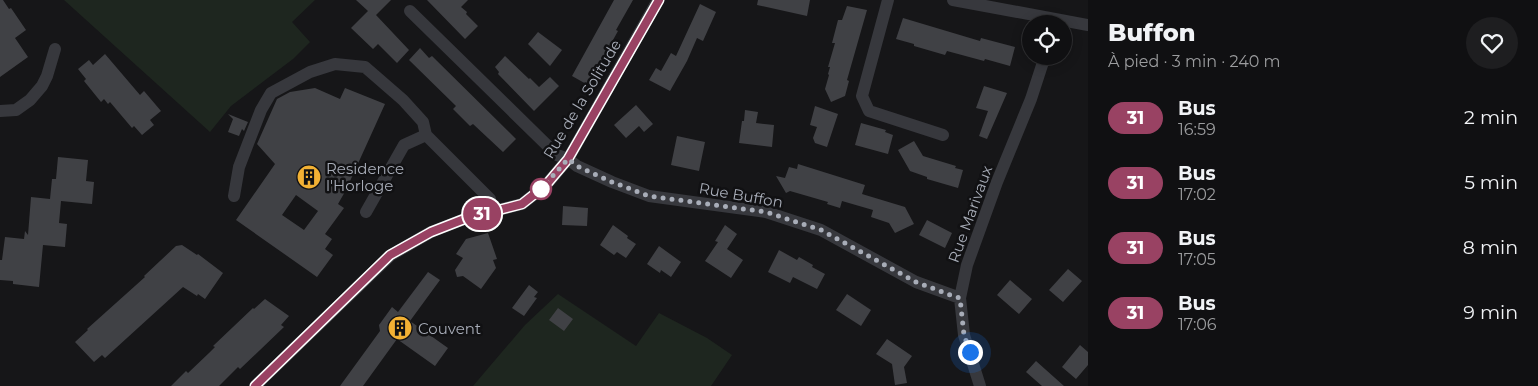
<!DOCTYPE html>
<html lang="fr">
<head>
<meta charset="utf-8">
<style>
  body { margin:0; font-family:Montserrat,sans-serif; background:#1e1e20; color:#f1f3f6; height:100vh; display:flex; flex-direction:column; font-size:19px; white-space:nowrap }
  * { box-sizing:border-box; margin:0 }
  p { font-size:16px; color:#9c9d9f }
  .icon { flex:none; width:28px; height:28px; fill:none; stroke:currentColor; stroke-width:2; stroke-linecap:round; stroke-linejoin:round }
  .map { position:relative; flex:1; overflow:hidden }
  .details { display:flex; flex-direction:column; background:#101012; width:450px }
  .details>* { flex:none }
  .badge { padding:0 10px; border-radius:16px; font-size:18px; line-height:32px }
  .controls { position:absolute; left:1022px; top:15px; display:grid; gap:10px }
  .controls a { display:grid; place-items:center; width:50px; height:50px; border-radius:50%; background:#101012; box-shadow:0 2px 12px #0003,0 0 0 1px #303032; font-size:25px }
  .you { position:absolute; width:25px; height:25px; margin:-12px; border:4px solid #fff; border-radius:50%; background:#1a73e8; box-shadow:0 0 0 8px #1a73e833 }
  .map>.badge { position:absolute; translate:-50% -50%; box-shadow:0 0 0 2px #fff }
  .round { display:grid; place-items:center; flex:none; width:52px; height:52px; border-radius:26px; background:#1e1e20 }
  .overview { display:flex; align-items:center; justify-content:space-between; height:85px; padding:0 20px }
  h1 { font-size:24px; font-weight:800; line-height:38px }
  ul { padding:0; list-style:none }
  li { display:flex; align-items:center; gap:15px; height:65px; padding:0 20px }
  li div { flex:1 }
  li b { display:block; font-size:19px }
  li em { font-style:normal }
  li .badge { min-width:55px; font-weight:700; text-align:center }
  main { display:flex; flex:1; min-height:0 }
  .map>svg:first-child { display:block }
  .green { fill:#1e261f }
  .building { fill:#404145; fill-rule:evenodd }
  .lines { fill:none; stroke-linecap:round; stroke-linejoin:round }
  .street { stroke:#37383d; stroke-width:12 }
  .line-casing { stroke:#fff; stroke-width:11 }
  .line { stroke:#994263; stroke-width:8 }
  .walk { stroke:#a8adb8; stroke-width:5; stroke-dasharray:0 9 }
  .stop-dot { fill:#fff; stroke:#994263; stroke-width:2.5 }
  .labels { text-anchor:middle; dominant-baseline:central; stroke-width:5; stroke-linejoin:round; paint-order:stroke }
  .street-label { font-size:15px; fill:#a8adb8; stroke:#111113 }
  .poi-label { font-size:15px; fill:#a8adb8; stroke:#111113; text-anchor:start }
</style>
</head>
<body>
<main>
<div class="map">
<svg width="1088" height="386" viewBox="0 0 1088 386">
  <rect width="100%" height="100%" fill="#161618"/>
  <path class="green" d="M64,0h251l-23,22 18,20 -17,17 -62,47 -21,26z
    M558,294l78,52 23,-33 48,25 25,17 -21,31h-238l52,-61z"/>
  <path class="building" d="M0,0h3l6,9 2,-1 15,22 -11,8 13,19 -28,20z
    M356,0h35l-15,15 33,35 -12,13 -19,-19 -5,5 -22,-21 17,-17z
    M427,0h41l-7,7 6,5 -1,2 12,12 -13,13z
    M614,0h19l-17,30 2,1 -30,54 -16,-9z
    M758,0h52l-3,16 -50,-11z
    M700,4l16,8 -13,29 -6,-3 -10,23 -17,30 -21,-11 7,-12 5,3 10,-18 5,3z
    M847,6l20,4 -20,70 2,1 -4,15 -14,6 -6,-13 4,-14 -1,-1 2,-7h-2l7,-24h-3l6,-23h4z
    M903,18l77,23 1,-3 34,9 -5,19 -25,-7 -1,2 -37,-10 -2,4 -31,-9v-2l-18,-5z
    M538,32l24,18 -12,16 -22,-22z
    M420,48l9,10 3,-2 84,83 -13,13 -30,-28 -3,2 -17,-17 3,-3 -47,-46z
    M105,54l35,41 4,-4 17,20 -11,9 4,5 -12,10 -8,-9 -2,2 -22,-26 -2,2 -4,-5 -3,3 -17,-21 2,-2 -8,-10 11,-9 4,5z
    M505,56l24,23 1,-1 9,9 11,-10 9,9 -25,25 -36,-37 1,-2 -4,-5z
    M984,86l23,7 -20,46 -8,-3 9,-25 -12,-3z
    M315,88l25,11 5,-11 40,16 -39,86 -8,14 6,4 -19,26 7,5 -7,10 8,6 -16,22 -81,-57 39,-56 -18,-20 20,-45 13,-7zM296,195l22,16 -14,19 -22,-15z
    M636,105l17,19 -9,8 -5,-6 -13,12 -12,-13z
    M815,106l23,8 -11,33 -12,-4 -2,-5 4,-11 -7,-2z
    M745,110l13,2 -2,11 18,2 -2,22 -33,-4 3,-22h2z
    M228,114l20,8 -4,9 -2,-2 -3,7 -11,-4 5,-13z
    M861,123l25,7 -1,2 8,3 -5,19 -33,-9z
    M677,136l28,6 -6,29 -28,-6z
    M914,141l9,15 33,10 -1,2 8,2 -5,18 -31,-9v-2l-17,-6 -12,-21z
    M58,157l30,3 -2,21 8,1 -2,22 -31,-3 -2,22 8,1 -2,23 -22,-2 -4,42 -26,-3v-3l-13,-1v-20h2l3,-23 19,2 1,-8 3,4 3,-38 19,2 2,-20h4z
    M798,164l67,21 -3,9 43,13 9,17 -19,9 -6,-10 -18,-6 2,-7 -31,-9 -2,7 -13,-4 1,-2 -38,-11 -4,2 -10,-17 9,2 4,-11 8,2z
    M563,206l25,2 -1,18 -25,-1z
    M927,220l25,13 -7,15 -26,-13z
    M613,225l15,11 -1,2 9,6 -10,14 -9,-6 -3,3 -14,-10z
    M725,225l12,9 -10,15 16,11 -12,18 -26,-17 13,-19 -3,-1z
    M488,233l9,26 -4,1 3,8 -15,21 -18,-13 -6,1 -2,-7 8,-12 -7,-4 10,-15z
    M182,245l15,10 1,-1 25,19 -18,26 -7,-5 -1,2 -14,-9 -78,71 -3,-3 -8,7 -19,-20 13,-12 -1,-1 58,-52 -1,-1 32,-30z
    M659,246l22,16 -10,15 -10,-7 -1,3 -13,-9z
    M779,250l18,10 2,-3 14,8 -1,2 13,7 -8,15 -24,-12 -3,6 -22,-11z
    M1068,269l14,12 -19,21 -14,-12z
    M428,272l12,8 -30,41 38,27 -13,18 -38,-27 -34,47h-23l40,-55 -1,-6 13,-18 6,5z
    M1010,280l22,19 -13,15 -22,-19z
    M529,285l9,7 -4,5 3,1 -13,18 -12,-8z
    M847,294l24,16 -10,16 -25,-16z
    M265,299l24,17 -8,9 3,2 -44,42 -2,-2 -19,19h-48l15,-15 2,2 21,-20 6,-6 -2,-1 40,-38 1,1z
    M558,308l15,11 -9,12 -15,-11z
    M887,339l25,17 -8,11 3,16 -12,2 -3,-21 -16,-10z
    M1080,345l8,7v13l-12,14 -14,-12z
    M1036,361l28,25h-22l-16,-14z"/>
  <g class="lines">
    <path class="street" d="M888,0l-26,96 7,15 74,24
      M953,0l135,25
      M410,11l147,144 11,4 9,7 35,16 37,14 117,16 55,18 95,52 44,16
      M0,111l16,-1 14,-10 12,-14 5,-10 8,-27
      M234,196l5,-29 22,-57 10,-17 39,-21 25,-8 30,3 38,33 20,22 3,13 64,64 2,13
      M366,212l38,-67 22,-10
      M255,386l136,-131 40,-23 36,-14 55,-14 24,-19 22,-26 90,-159
      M980,386l-16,-51 -4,-37 7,-33 30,-83 34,-83 14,-43"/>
  </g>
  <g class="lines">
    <defs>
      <path id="line" d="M255,386l135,-131 41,-23 36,-14 55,-14 24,-19 22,-26 91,-159"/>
    </defs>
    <use href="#line" class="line-casing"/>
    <use href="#line" class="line"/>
    <path class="walk" d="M541,189l27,-30 9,7 35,16 37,14 117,16 55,18 95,52 37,14 7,2 4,37 6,17"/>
  </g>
  <defs>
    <symbol id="building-disc" viewBox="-11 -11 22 22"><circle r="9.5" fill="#f2b134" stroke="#111113"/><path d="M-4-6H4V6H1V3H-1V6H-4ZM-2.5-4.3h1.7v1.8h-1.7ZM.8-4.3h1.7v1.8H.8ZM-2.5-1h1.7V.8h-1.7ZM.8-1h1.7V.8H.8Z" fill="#111"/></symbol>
  </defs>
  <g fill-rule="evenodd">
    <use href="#building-disc" x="295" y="163" width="28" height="28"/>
    <use href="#building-disc" x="386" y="314" width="28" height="28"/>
  </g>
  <circle class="stop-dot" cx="541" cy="189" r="10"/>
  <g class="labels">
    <g class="street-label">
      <text transform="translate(582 99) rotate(-59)">Rue de la Solitude</text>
      <text transform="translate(741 195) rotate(10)">Rue Buffon</text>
      <text transform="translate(970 214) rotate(-70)">Rue Marivaux</text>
    </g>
    <g class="poi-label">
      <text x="326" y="168">Residence<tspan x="326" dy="17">l'Horloge</tspan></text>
      <text x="418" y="328">Couvent</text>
    </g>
  </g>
</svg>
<div class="controls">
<a><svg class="icon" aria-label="locate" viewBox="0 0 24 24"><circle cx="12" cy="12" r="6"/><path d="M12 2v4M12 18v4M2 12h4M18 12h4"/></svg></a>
</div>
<div class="you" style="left:970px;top:352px"></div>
<b class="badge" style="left:482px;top:214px;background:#994263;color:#fff">31</b>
</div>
<section class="details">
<div class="overview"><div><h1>Buffon</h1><p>À pied · 3 min · 240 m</p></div><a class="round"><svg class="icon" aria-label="heart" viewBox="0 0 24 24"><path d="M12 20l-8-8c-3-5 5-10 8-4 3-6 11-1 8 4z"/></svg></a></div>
<ul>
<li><span class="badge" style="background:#994263;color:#fff">31</span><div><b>Bus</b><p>16:59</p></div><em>2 min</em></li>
<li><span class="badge" style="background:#994263;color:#fff">31</span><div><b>Bus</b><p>17:02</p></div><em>5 min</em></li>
<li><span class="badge" style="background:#994263;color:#fff">31</span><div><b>Bus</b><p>17:05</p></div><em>8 min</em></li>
<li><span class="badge" style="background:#994263;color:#fff">31</span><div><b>Bus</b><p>17:06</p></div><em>9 min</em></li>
</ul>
</section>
</main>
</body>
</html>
